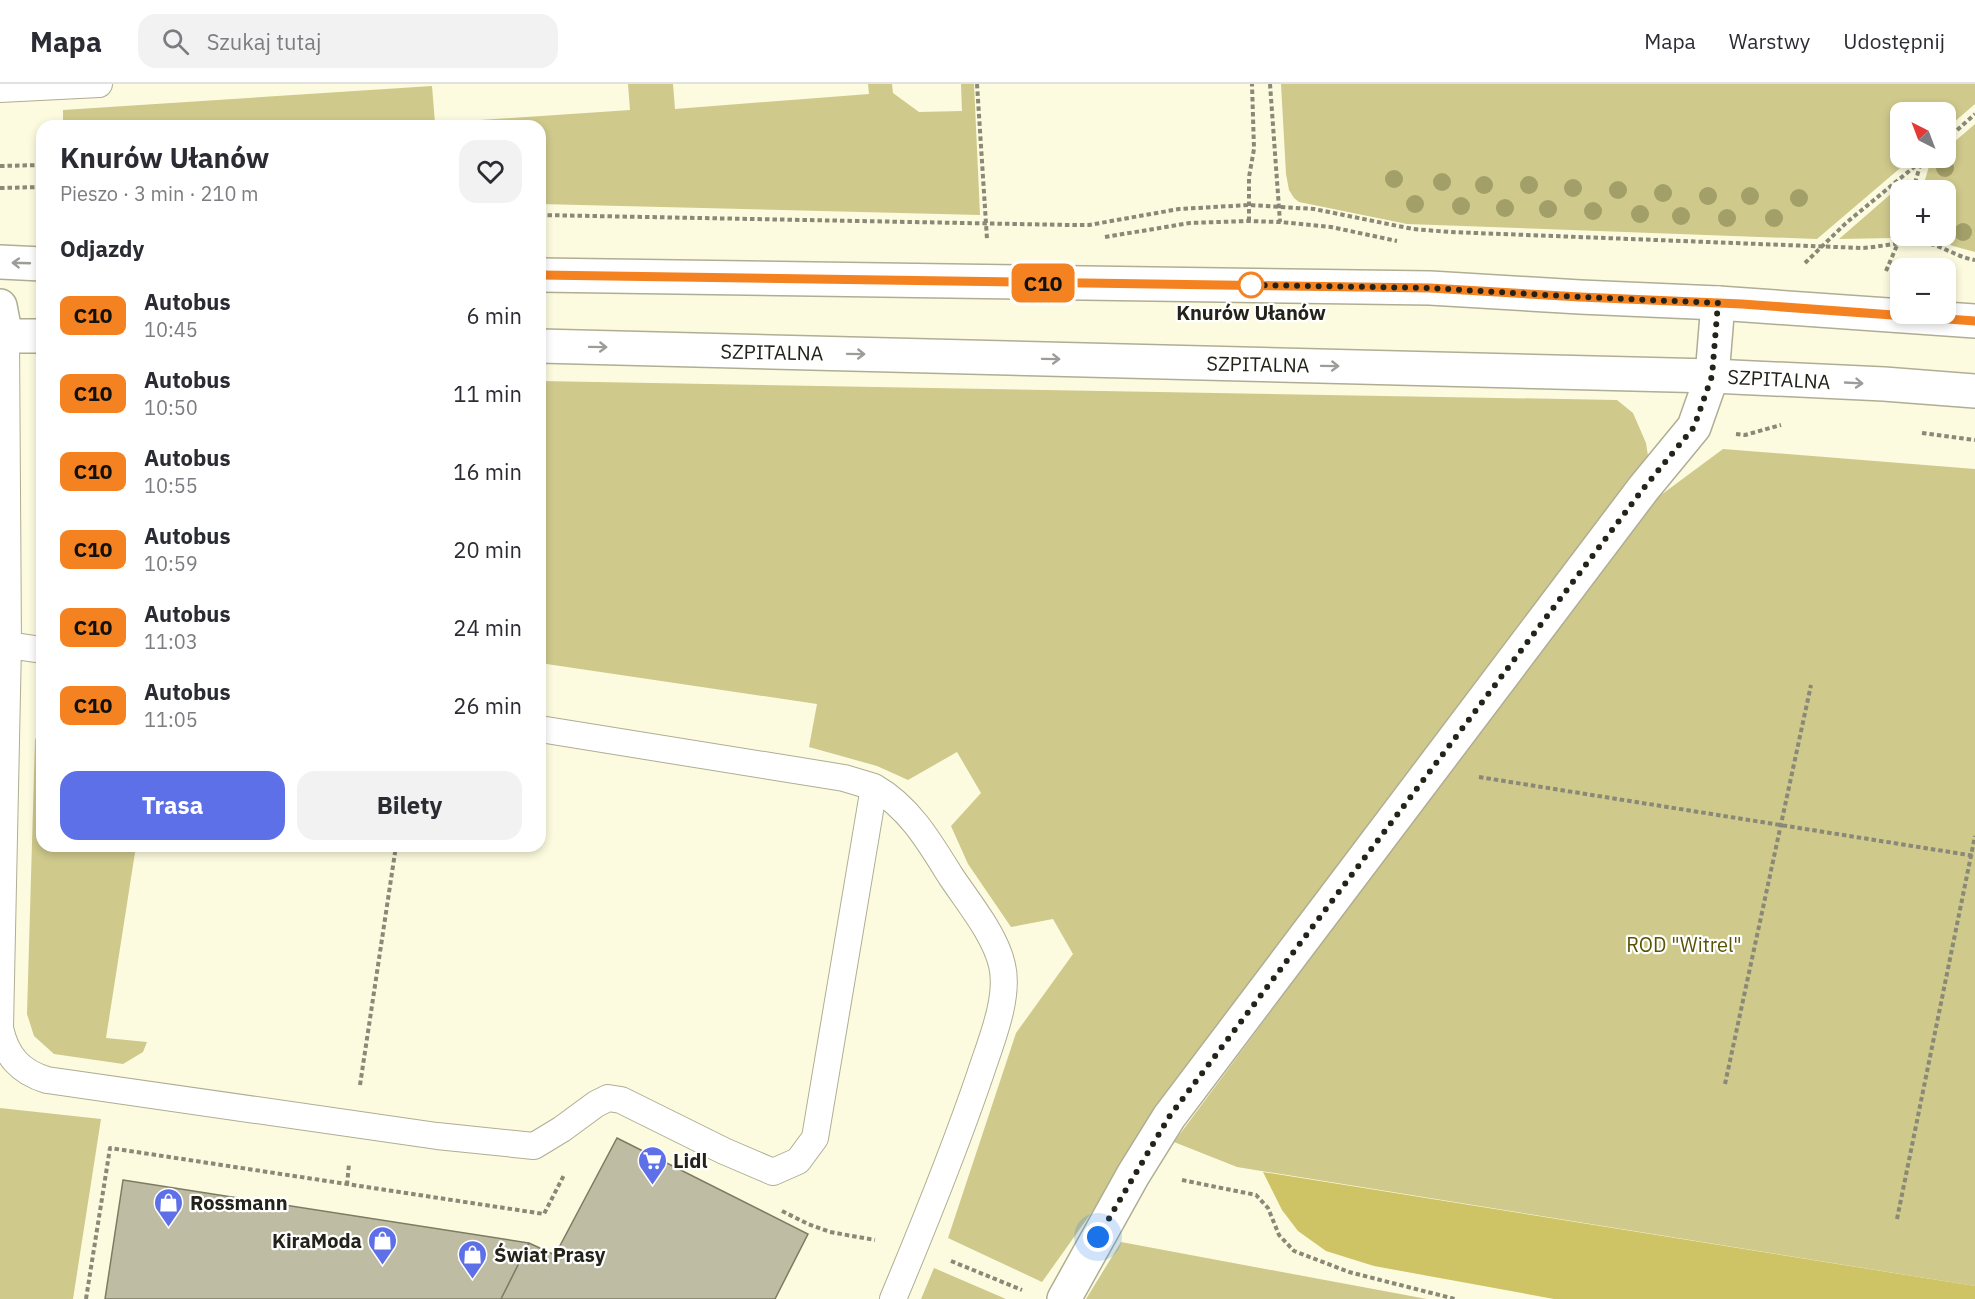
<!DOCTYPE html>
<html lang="pl">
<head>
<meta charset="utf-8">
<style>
  body { margin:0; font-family:"IBM Plex Sans",sans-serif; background:#f2f2f3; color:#2b2b33; height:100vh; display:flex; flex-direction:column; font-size:22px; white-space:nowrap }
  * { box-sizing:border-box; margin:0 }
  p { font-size:20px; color:#7c7c81 }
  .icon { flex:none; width:33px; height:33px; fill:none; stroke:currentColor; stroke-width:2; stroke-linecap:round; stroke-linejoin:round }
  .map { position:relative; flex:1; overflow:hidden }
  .details { position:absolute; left:36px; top:36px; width:510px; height:732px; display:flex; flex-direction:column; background:#fff; border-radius:18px; box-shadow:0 3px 9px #0003 }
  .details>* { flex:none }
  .badge { padding:0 12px; border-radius:9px; font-size:21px; line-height:39px }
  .needle { width:39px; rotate:318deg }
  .controls { position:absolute; left:1890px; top:18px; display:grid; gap:12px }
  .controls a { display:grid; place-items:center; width:66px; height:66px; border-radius:12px; background:#fff; box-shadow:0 3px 9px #0003; font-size:30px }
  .you { position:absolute; width:30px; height:30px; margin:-15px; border:4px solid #fff; border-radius:50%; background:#1a73e8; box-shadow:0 0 0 9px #1a73e833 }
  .map>.badge { position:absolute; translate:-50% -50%; box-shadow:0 0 0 3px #fff }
  h2 { padding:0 24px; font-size:22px; line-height:54px }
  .round { display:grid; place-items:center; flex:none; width:63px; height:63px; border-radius:18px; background:#f2f2f3 }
  .summary { display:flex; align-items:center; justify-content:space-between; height:102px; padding:0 24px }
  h1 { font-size:28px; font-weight:800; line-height:45px }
  .cta { display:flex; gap:12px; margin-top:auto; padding:12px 24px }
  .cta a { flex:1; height:69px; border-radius:18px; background:#5e70e7; color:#fff; font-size:24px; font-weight:800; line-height:69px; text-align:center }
  .cta a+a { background:#f2f2f3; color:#2b2b33 }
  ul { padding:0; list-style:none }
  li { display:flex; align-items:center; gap:18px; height:78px; padding:0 24px }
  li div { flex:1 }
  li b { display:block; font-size:22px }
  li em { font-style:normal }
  li .badge { min-width:66px; font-weight:700; text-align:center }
  header { display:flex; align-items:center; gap:36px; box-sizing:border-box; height:84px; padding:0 30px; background:#fff; border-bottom:2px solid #e1e1e2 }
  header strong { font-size:28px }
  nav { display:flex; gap:33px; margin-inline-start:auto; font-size:21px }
  .search { width:420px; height:54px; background:#f2f2f3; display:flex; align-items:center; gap:15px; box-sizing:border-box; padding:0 21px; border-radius:18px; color:#7c7c81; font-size:22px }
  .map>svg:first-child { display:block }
  .green { fill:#cfc98c }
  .forest { fill:#cec365 }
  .building { fill:#bebca2; stroke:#7d7b62; stroke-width:1.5 }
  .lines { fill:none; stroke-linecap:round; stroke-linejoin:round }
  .lane-casing { stroke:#afad93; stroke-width:28 }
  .street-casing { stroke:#afad93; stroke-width:36 }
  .secondary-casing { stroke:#afad93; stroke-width:36 }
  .path { stroke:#8a8876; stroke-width:4; stroke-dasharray:4.5 3; stroke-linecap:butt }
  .lane { stroke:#fff; stroke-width:26 }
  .street { stroke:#fff; stroke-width:33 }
  .secondary { stroke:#fff; stroke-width:33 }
  .tree { fill:#a39f68 }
  .oneway { stroke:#9c9c98 }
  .line-casing { stroke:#fff; stroke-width:14 }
  .line { stroke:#f58220; stroke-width:9 }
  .walk { stroke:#242319; stroke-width:6; stroke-dasharray:0 10.8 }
  .stop-dot { fill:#fff; stroke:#f58220; stroke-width:3 }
  .labels { text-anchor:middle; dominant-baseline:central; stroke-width:4.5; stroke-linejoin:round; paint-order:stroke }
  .stop-label { font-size:20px; font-weight:bold; fill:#242319; stroke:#fff }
  .street-label { font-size:20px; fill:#242319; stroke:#fff }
  .park-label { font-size:20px; fill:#5a5307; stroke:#fff }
  .poi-label { font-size:20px; font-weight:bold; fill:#242319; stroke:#fff; text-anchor:start }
</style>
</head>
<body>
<header>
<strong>Mapa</strong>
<div class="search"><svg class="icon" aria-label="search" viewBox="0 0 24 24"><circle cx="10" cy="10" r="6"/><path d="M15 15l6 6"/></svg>Szukaj tutaj</div>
<nav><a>Mapa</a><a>Warstwy</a><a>Udostępnij</a></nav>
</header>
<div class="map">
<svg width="1975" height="1215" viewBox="0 0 1975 1215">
  <rect width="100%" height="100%" fill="#fdfbdf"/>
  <path class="green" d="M628,0h45l2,25 194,-15 -1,-10h24l1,9 26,19 43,-1 -1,-27h13l6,131 -440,-11v-78h-477v-16l369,-24 3,37 195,-13z
    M1281,0h694v20l-29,25v-17h-46v46h12l-95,81 -410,-15 -108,-22 -5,-4 -5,-8 -3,-16z
    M1975,40v128l-22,-6 -20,-9 -24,-1h37v-46h-24l8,-27 6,-5h10v-9z
    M1908,95l-3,11h-5v18l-7,30 -54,1z
    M540,297l1077,19 16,13 13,30 2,13 -265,348 -341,478 -94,-44 68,-205 57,-79 -20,-35 -42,8 -43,-63 -17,-38 30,-33 -24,-41 -49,28 -31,-14 -68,-19 8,-43 -277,-41z
    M42,352v156l-3,-4 -2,-95 2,-48z
    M1723,365l252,20v817l-738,-119 -63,-25 472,-636z
    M42,641v121h94l-30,192 41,4 -4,10 -20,12 -69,-10 -20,-18 -7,-22 8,-274z
    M0,1024l101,11 -28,180h-73z
    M1121,1158l306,57h-341z
    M934,1184l72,31h-85z"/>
  <path class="forest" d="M1263,1088l712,114v13h-421l-180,-33 -48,-15 -28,-20 -16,-21z"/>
  <path class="building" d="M617,1054l191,96 -33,65h-274l28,-56 26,12z
    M123,1096l406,63 -28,56h-396z"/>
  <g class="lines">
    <defs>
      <path id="lane" d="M0,5l99,-5
        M6,253l2,308 -8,383c6,28 20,44 47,52l390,56 97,10 28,-17 34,-25 12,-6 13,2 103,51 49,21 25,-11 17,-23 59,-351 -30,-9 -304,-49
        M8,561l34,5
        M874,703c35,20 55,54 76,88 17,26 45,59 52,90 8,33 -12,79 -22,110 -26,76 -56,150 -87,224"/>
      <path id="street" d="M0,222l6,31
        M1064,1215l69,-124 36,-58 474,-628 51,-62 18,-51 6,-73"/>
      <path id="secondary" d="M0,178l42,2
        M540,191l890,13 150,9 138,6 257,18
        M0,252h42
        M540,262l1172,30 172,8 91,7"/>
    </defs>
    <use href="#lane" class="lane-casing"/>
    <use href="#street" class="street-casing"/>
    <use href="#secondary" class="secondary-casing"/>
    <path class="path" d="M977,0l10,155
      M1270,0l10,138
      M1946,56l29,-26
      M0,82l42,-1
      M0,104l42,-1
      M1913,106l8,-28
      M540,131l530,10h19l90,-16 70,-4 65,4 99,20 37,3 412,16c21,-1 42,-8 63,-5 17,2 31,14 50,17
      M1249,137v-44l5,-28 -2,-65
      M1105,153l85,-14 59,-2 31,1 51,5 66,14
      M1805,179l41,-40 79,-65
      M1886,187l15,-35
      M1922,349l53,7
      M1736,350l9,1 36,-10
      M1479,693l496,79
      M1725,1000l86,-399
      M360,1001l36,-239
      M1182,1096l74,15 12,13 11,27 15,16 55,21 106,27
      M347,1101l2,-21
      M782,1127l26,13 22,8 45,8
      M1897,1135l78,-383
      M951,1177l71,29
      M86,1215l24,-151 434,66 20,-39"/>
    <use href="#lane" class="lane"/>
    <use href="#street" class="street"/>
    <use href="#secondary" class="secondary"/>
  </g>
  <g class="tree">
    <circle cx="1945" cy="84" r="9"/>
    <circle cx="1394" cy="95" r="9"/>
    <circle cx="1442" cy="98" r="9"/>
    <circle cx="1484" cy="101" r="9"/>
    <circle cx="1529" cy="101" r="9"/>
    <circle cx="1573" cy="104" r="9"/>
    <circle cx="1618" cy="106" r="9"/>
    <circle cx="1663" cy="109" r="9"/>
    <circle cx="1708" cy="112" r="9"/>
    <circle cx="1750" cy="112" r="9"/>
    <circle cx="1799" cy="114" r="9"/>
    <circle cx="1415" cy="120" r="9"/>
    <circle cx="1461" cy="122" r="9"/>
    <circle cx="1505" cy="124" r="9"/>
    <circle cx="1548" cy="125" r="9"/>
    <circle cx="1593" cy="127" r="9"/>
    <circle cx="1640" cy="130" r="9"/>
    <circle cx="1681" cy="132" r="9"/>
    <circle cx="1727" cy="134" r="9"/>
    <circle cx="1774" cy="134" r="9"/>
    <circle cx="1963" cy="148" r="9"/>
  </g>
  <defs><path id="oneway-shaft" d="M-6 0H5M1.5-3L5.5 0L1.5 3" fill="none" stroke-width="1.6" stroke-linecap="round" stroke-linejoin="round" transform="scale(1.5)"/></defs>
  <g class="oneway">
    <use href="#oneway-shaft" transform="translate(21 179) rotate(-178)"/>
    <use href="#oneway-shaft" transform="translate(598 263) rotate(1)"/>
    <use href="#oneway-shaft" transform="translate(856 270) rotate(1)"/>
    <use href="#oneway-shaft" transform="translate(1051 275) rotate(1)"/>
    <use href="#oneway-shaft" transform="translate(1330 282) rotate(1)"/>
    <use href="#oneway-shaft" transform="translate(1854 299) rotate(3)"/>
  </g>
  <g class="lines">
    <defs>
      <path id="line" d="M540,191l890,13 150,9 162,7 233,17"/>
    </defs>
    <use href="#line" class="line-casing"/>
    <use href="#line" class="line"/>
    <path class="walk" d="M1098,1153l71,-120 474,-628 51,-62 18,-51 6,-73 -138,-6 -150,-9 -179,-3"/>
  </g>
  <defs>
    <symbol id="supermarket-pin" viewBox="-11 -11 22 30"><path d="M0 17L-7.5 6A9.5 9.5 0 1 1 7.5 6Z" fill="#5e70e7" stroke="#fff"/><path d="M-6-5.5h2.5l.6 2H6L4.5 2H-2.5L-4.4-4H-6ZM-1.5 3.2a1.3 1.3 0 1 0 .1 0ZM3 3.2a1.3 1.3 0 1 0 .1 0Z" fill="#fff"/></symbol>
    <symbol id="shop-pin" viewBox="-11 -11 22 30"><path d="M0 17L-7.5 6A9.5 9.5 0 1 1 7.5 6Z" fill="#5e70e7" stroke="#fff"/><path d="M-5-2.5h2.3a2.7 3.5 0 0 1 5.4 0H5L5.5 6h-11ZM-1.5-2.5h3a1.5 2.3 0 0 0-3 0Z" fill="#fff"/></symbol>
  </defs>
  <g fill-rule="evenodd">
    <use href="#supermarket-pin" x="636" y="1060" width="33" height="45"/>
    <use href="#shop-pin" x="152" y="1102" width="33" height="45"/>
    <use href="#shop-pin" x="366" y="1140" width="33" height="45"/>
    <use href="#shop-pin" x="456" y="1154" width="33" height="45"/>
  </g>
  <circle class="stop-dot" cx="1251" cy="201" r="12"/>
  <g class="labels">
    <g class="stop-label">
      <text x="1251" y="228">Knurów Ułanów</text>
    </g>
    <g class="street-label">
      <text transform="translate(772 268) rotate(1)">SZPITALNA</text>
      <text transform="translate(1258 280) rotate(1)">SZPITALNA</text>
      <text transform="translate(1779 295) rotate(3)">SZPITALNA</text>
    </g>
    <g class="park-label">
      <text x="1684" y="860">ROD "Witrel"</text>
    </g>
    <g class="poi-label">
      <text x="673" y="1076">Lidl</text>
      <text x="190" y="1118">Rossmann</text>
      <text x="362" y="1156" text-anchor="end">KiraModa</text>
      <text x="494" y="1170">Świat Prasy</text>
    </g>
  </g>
</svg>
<div class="controls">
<a><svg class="needle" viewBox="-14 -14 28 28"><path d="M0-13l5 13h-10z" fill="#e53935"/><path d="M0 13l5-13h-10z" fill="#7c7c81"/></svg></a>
<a>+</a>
<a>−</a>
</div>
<div class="you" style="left:1098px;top:1153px"></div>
<b class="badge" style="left:1043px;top:199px;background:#f58220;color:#111">C10</b>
<section class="details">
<div class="summary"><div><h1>Knurów Ułanów</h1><p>Pieszo · 3 min · 210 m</p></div><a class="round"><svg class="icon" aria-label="heart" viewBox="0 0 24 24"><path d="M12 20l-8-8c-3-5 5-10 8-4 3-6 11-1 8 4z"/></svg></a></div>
<h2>Odjazdy</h2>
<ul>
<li><span class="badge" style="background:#f58220;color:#111">C10</span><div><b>Autobus</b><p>10:45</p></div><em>6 min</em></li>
<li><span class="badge" style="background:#f58220;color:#111">C10</span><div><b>Autobus</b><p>10:50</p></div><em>11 min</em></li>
<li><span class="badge" style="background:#f58220;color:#111">C10</span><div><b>Autobus</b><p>10:55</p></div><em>16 min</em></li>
<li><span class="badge" style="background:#f58220;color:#111">C10</span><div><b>Autobus</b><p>10:59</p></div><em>20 min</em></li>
<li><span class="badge" style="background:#f58220;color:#111">C10</span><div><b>Autobus</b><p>11:03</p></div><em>24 min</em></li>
<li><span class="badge" style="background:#f58220;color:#111">C10</span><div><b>Autobus</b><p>11:05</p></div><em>26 min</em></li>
</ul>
<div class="cta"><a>Trasa</a><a>Bilety</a></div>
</section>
</div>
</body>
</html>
